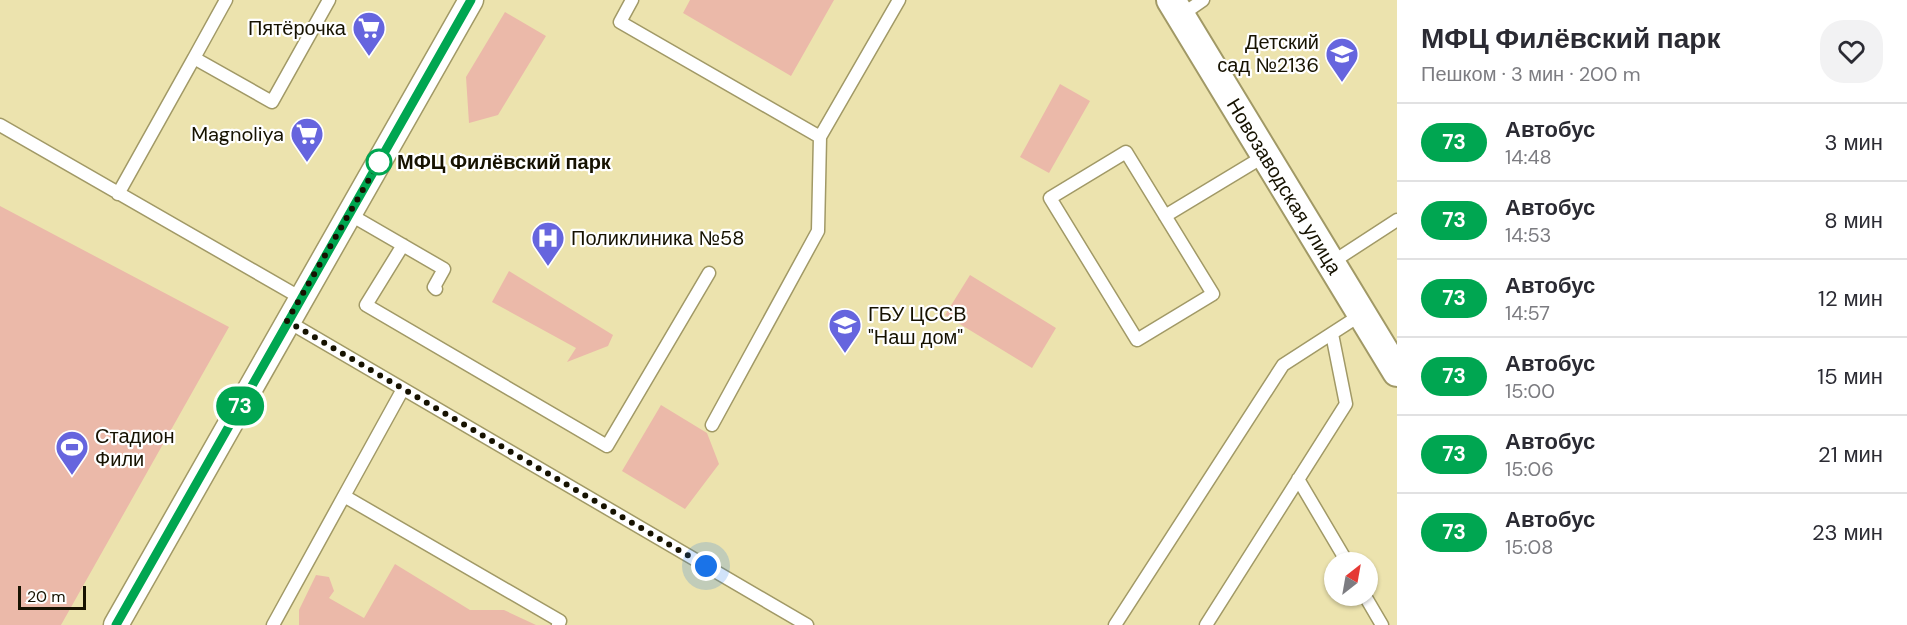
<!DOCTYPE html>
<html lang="ru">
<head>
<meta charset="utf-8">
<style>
  body { margin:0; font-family:"DM Sans",sans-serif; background:#f2f2f3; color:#2b2b33; height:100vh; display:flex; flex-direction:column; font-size:22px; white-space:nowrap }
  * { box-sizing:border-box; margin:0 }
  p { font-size:20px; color:#7c7c81 }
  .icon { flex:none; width:33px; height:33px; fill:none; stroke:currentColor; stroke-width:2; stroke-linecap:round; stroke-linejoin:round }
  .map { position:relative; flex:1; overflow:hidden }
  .details { display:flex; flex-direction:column; background:#fff; width:510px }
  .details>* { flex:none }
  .badge { padding:0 12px; border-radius:20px; font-size:21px; line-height:39px }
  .needle { width:39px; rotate:31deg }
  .fabs { position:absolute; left:1324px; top:552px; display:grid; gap:12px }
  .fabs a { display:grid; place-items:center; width:54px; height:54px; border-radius:50%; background:#fff; box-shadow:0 2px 4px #0004; font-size:30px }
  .scale { position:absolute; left:18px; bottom:15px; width:68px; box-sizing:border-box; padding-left:6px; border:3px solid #161201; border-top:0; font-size:16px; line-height:21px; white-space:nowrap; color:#161201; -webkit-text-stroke:4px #fff; paint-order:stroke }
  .you { position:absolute; width:30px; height:30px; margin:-15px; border:4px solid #fff; border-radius:50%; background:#1a73e8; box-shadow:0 0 0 9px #1a73e833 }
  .map>.badge { position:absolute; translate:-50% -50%; box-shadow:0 0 0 3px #fff }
  .round { display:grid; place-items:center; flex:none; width:63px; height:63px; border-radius:24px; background:#f2f2f3 }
  .overview { display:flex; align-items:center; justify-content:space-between; height:102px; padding:0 24px }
  h1 { font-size:28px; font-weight:700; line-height:45px }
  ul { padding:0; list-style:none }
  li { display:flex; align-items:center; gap:18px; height:78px; padding:0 24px; border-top:2px solid #e1e1e2 }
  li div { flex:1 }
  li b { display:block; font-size:22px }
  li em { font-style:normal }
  li .badge { min-width:66px; font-weight:700; text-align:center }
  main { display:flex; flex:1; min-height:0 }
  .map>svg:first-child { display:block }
  .green { fill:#ebb9a9 }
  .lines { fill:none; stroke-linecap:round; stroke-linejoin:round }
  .service-casing { stroke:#a19966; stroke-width:15 }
  .minor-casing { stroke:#a19966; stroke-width:27 }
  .tertiary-casing { stroke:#a19966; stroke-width:32 }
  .service { stroke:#fff; stroke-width:12 }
  .minor { stroke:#fff; stroke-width:24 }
  .tertiary { stroke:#fff; stroke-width:28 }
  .line-casing { stroke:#fff; stroke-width:14 }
  .line { stroke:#00a651; stroke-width:9 }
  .walk { stroke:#161201; stroke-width:6; stroke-dasharray:0 10.8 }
  .stop-dot { fill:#fff; stroke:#00a651; stroke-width:3 }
  .labels { text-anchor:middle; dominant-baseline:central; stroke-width:4.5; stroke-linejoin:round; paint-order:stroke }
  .poi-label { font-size:20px; fill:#161201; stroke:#fff; text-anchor:end }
  .stop-label { font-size:20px; font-weight:bold; fill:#161201; stroke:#fff; text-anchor:start }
  .street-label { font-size:20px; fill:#161201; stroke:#fff }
</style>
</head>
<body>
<main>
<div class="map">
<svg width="1397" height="625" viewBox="0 0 1397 625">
  <rect width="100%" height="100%" fill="#ece3ae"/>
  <path class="green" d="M690,0h144l-43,76 -108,-63z
    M505,12l41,24 -48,79 -29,8 -3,-46z
    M1060,84l30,17 -41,72 -29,-16z
    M0,206l229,121 -168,298h-61z
    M509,271l104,64 -5,11 -41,16 9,-14 -84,-46z
    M970,275l86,53 -24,40 -87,-53z
    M661,405l46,28 12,31 -34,45 -63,-38z
    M395,564l75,46h34l32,15h-237v-15l17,-35 13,2 5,14 -5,7 35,20z"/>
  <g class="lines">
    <defs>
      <path id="service" d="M632,0l-12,22 200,115
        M1180,16l23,-16
        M194,58l32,-58
        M0,125l301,173
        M1126,152l87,142 -76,46 -87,-142z
        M118,194l76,-136 78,44 57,-102
        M349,214l95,55 -10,18 2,2
        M1165,216l101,-61
        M403,245l-37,60 241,141 102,-173
        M1331,263l66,-43
        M287,321l520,304
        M712,425l106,-194 2,-94 79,-137
        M1298,479l49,83
        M344,496l59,-107
        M1365,596l17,29
        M273,625l71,-129 216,125 -2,4
        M1115,625l168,-260 79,-51
        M1206,625l140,-221 -14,-70"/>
      <path id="minor" d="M116,625l355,-625"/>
      <g id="tertiary">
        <path id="s1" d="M1171,0l226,372"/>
      </g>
    </defs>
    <use href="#service" class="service-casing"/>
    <use href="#minor" class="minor-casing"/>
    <use href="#tertiary" class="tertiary-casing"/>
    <use href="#service" class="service"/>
    <use href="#minor" class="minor"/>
    <use href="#tertiary" class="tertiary"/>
  </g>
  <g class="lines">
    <defs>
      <path id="line" d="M116,625l355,-625"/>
    </defs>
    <use href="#line" class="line-casing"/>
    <use href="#line" class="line"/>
    <path class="walk" d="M379,162l-92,159 419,245"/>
  </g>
  <defs>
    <symbol id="supermarket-pin" viewBox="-11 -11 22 30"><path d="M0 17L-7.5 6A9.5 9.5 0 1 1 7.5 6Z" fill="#6665de" stroke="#fff"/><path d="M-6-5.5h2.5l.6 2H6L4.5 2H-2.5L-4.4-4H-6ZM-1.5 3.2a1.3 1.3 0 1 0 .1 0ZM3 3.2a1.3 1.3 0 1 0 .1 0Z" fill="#fff"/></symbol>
    <symbol id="school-pin" viewBox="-11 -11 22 30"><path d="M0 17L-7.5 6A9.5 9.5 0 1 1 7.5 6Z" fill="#6665de" stroke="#fff"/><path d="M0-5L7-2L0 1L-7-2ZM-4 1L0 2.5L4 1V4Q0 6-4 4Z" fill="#fff"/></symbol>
    <symbol id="hospital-pin" viewBox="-11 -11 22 30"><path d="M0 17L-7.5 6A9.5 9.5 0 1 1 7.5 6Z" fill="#6665de" stroke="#fff"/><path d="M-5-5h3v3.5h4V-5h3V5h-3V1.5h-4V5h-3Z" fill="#fff"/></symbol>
    <symbol id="stadium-pin" viewBox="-11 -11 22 30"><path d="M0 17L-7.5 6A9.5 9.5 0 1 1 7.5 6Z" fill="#6665de" stroke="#fff"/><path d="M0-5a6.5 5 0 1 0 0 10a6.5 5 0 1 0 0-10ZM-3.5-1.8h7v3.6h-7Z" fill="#fff"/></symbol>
  </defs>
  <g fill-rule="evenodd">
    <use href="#supermarket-pin" x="350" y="9" width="38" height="52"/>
    <use href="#school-pin" x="1323" y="35" width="38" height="52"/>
    <use href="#supermarket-pin" x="288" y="115" width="38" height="52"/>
    <use href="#hospital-pin" x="529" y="219" width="38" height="52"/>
    <use href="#school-pin" x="826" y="306" width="38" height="52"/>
    <use href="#stadium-pin" x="53" y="428" width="38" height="52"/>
  </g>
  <circle class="stop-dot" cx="379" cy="162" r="12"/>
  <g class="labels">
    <g class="poi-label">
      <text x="346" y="28">Пятёрочка</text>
      <text x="1319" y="42">Детский<tspan x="1319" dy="23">сад №2136</tspan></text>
      <text x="284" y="134">Magnoliya</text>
      <text x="571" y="238" text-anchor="start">Поликлиника №58</text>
      <text x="868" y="314" text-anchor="start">ГБУ ЦССВ<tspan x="868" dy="23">"Наш дом"</tspan></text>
      <text x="95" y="436" text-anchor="start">Стадион<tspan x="95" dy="23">Фили</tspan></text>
    </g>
    <g class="stop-label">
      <text x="397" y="162">МФЦ Филёвский парк</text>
    </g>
    <g class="street-label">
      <text stroke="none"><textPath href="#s1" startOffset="218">Новозаводская улица</textPath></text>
    </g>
  </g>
</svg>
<div class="fabs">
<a><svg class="needle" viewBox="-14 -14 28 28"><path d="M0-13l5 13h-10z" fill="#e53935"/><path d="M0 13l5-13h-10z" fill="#7c7c81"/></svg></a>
</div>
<div class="scale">20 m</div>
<div class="you" style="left:706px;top:566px"></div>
<b class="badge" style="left:240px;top:406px;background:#00a651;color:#fff">73</b>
</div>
<section class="details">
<div class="overview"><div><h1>МФЦ Филёвский парк</h1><p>Пешком · 3 мин · 200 m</p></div><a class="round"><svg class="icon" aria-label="heart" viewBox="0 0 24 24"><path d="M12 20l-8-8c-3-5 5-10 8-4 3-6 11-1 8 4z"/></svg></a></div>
<ul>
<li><span class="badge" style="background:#00a651;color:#fff">73</span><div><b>Автобус</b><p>14:48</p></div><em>3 мин</em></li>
<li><span class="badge" style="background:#00a651;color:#fff">73</span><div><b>Автобус</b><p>14:53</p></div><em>8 мин</em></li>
<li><span class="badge" style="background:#00a651;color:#fff">73</span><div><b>Автобус</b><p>14:57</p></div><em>12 мин</em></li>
<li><span class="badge" style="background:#00a651;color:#fff">73</span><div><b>Автобус</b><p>15:00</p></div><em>15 мин</em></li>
<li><span class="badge" style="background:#00a651;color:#fff">73</span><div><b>Автобус</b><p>15:06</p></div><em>21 мин</em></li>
<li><span class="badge" style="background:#00a651;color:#fff">73</span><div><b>Автобус</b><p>15:08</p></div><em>23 мин</em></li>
</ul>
</section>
</main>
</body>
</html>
